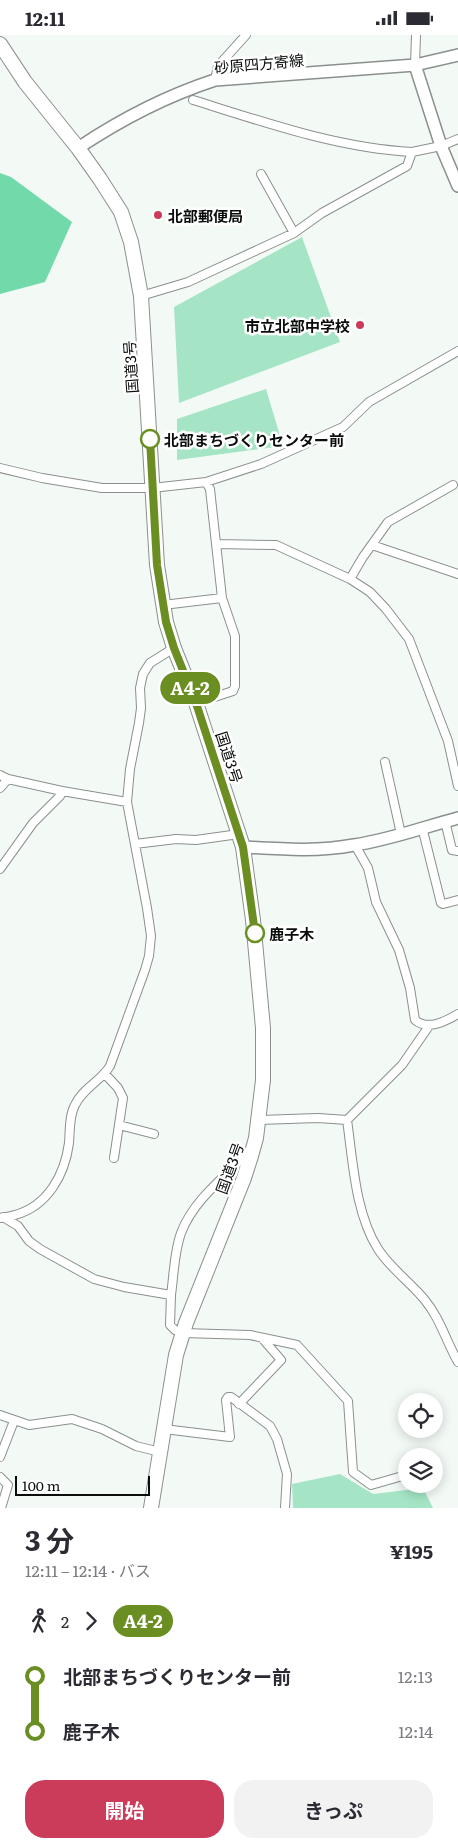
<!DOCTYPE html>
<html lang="ja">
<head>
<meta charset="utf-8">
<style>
  body { margin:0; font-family:Literata,"Noto Sans JP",serif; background:#f2f2f3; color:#2b2b33; height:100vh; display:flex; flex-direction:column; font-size:19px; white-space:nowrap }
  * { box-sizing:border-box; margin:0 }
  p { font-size:16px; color:#7c7c81 }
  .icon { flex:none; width:28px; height:28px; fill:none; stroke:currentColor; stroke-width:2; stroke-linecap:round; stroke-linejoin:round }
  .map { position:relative; height:1473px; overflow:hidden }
  .drawer { display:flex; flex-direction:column; background:#fff; flex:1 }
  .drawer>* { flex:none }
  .badge { padding:0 10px; border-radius:16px; font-size:18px; line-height:32px }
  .controls { position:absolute; left:398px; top:1358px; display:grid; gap:10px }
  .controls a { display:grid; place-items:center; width:45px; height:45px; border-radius:50%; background:#fff; box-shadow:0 2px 12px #0003; font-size:25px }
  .scale { position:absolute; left:15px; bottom:12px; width:135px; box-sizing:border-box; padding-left:5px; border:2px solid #0a0d0c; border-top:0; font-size:14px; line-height:18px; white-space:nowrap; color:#0a0d0c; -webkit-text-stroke:4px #fff; paint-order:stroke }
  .map>.badge { position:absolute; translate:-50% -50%; box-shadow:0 0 0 2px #fff }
  .legs { display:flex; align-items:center; gap:8px; height:55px; padding:0 25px; font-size:16px }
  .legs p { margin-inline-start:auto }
  .head { display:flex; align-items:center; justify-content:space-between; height:85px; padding:0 25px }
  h1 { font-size:28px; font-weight:700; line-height:38px }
  .button { display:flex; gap:10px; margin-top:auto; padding:10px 25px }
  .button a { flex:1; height:58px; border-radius:20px; background:#cb3b5a; color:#fff; font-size:20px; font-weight:700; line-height:58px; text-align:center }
  .button a+a { background:#f2f2f3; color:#2b2b33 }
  ul { padding:0 25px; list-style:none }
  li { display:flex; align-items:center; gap:18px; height:55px; font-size:19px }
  li i { display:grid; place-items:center; width:8px; height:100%; margin:0 6px; background:currentColor }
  li i::after { content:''; width:12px; height:12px; margin:-6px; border:4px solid; border-radius:50%; background:#fff }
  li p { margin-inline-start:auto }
  li:first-child i { background:linear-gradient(#0000 50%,currentColor 0) }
  li:last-child i { background:linear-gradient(currentColor 50%,#0000 0) }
  .status { display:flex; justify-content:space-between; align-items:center; height:35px; padding:0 25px; background:#fff; direction:ltr }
  .status svg { height:14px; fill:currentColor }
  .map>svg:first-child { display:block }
  .green { fill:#a5e5c5 }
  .forest { fill:#72d9aa }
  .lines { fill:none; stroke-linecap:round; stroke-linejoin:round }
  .street-casing { stroke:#8a908d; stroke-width:10 }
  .secondary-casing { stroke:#8a908d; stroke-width:14 }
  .highway-casing { stroke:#8a908d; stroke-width:16 }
  .street { stroke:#fff; stroke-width:8 }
  .secondary { stroke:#fff; stroke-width:11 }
  .highway { stroke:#fff; stroke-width:14 }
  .line-1-casing { stroke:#fff; stroke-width:11 }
  .line-1 { stroke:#6b8e23; stroke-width:8 }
  .poi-dot { fill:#cb3b5a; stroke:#fff; stroke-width:2 }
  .stop-1-dot { fill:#fff; stroke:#6b8e23; stroke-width:2.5 }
  .labels { text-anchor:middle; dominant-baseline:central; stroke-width:5; stroke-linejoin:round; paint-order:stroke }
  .street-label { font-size:15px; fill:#0a0d0c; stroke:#fff }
  .poi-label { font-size:15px; font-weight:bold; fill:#0a0d0c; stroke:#fff; text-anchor:start }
  .stop-label { font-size:15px; font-weight:bold; fill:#0a0d0c; stroke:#fff; text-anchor:start }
</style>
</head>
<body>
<div class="status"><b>12:11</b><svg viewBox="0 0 49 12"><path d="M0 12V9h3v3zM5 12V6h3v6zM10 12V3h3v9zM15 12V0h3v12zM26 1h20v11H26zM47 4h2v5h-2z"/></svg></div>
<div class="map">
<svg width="458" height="1473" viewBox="0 0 458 1473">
  <rect width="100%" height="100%" fill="#f3faf6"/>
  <path class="green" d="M302,202l38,105 -161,61 -5,-96z
    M266,354l17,57 -106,14v-41z
    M340,1439l33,20 50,-6 10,20h-140l-1,-24z"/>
  <path class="forest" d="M0,138l11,4 61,45 -27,60 -45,12z"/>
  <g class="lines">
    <defs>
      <path id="street" d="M415,30l1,-30
        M215,45l3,-14 28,-31
        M193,65c71,22 144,48 219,52
        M261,139l33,59
        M141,261l47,-14 106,-49 28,-20 85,-47 5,-14 29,-6 17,-7
        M0,433l42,10 60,10h50l54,-6 55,-18 82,-37 26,-25 89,-51
        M217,509l59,1 74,34 20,13 16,17 23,30 39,102 10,45
        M372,510l86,29
        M350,544l13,-22 25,-35 65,-37
        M163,570l59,-7
        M196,668l37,-12 2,-5v-50l-13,-38 -12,-109 -4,-7
        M385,727l16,72
        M0,740l8,4 54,12 -2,5 -27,27 -33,46
        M0,753l8,-9
        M62,756l65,11
        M445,786l7,29 6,1
        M422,792l19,76 2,1 15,-4
        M135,809l41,-5 20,1 43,-6
        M355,810l13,23 8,34 23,48 11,38 5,32c13,11 31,1 43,-6
        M429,991l-27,39 -55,55c6,41 8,93 31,129 12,19 31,32 46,50 16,19 22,42 34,63
        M105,1039l13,14 5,10 -9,60
        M259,1085l59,-2 29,2
        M119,1090l35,9
        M3,1182l15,9 11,15 11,8 54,30 30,8 47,8 -1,30 5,5 8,3 67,2 47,10 51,56 5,71 18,13 35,-10
        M0,1183c5,-1 10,-1 15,-3 33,-9 50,-41 54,-72 1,-12 0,-27 6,-38 8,-17 26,-24 35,-39l35,-96 4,-14 2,-20 -4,-28 -20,-106 3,-33 9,-46 2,-15 -1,-20 3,-14 7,-11 24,-15
        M171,1260c3,-21 3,-43 10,-62 12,-32 42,-55 65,-78l5,1
        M239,1369l42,-44 -19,-22
        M0,1380l29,10 43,-6 30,10 34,17 24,6
        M164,1394l66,8 -4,-37 2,-3h3l39,29 7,13 10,35 -2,34
        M0,1422l14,-36
        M0,1442l8,8 -7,23"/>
      <path id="secondary" d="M415,30l26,81 17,40
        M78,113c42,-28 88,-52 137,-68l200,-15 43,-10
        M243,812c37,2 74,5 111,-2 35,-5 70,-18 104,-27"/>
      <path id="highway" d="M0,9l25,38 53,66 22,31 21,33 10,30 10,54 16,269 9,57 8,26 22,55 47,144 10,73 10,108v52l-7,58 -5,18 -7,22 -58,145 -10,32 -25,153"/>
    </defs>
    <use href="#street" class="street-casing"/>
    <use href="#secondary" class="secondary-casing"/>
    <use href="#highway" class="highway-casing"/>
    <use href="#street" class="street"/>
    <use href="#secondary" class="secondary"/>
    <use href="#highway" class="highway"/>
  </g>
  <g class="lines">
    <defs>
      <path id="line-1" d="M150,404l7,126 9,57 8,26 22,55 47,144 12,86"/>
    </defs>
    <use href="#line-1" class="line-1-casing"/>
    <use href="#line-1" class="line-1"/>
  </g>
  <g class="poi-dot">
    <circle cx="158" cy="180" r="5"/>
    <circle cx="360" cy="290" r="5"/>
  </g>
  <g class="stop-1-dot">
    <circle cx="150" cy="404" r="9"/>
    <circle cx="255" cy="898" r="9"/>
  </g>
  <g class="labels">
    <g class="street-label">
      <text transform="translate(259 28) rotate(-5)">砂原四方寄線</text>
      <text transform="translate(130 332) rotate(-94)">国道3号</text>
      <text transform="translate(230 722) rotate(72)">国道3号</text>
      <text transform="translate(229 1133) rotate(-70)">国道3号</text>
    </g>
    <g class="poi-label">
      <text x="168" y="180">北部郵便局</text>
      <text x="350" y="290" text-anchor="end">市立北部中学校</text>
    </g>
    <g class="stop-label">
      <text x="164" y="404">北部まちづくりセンター前</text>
      <text x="269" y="898">鹿子木</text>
    </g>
  </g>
</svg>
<div class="controls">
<a><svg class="icon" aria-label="locate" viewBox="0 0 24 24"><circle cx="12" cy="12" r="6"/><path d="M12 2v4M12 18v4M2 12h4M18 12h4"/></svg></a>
<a><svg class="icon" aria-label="layers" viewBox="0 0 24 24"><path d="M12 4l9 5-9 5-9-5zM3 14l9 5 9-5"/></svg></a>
</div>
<div class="scale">100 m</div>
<b class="badge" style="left:190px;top:653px;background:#6b8e23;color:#fff">A4-2</b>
</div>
<section class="drawer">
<div class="head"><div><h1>3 分</h1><p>12:11 – 12:14 · バス</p></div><b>¥195</b></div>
<div class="legs"><svg class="icon" aria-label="walk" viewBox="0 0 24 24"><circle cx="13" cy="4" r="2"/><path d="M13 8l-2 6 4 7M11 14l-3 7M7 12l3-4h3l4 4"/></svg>2<svg class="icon" aria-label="forward" viewBox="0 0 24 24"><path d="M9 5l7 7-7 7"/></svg><b class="badge" style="background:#6b8e23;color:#fff">A4-2</b></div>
<ul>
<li><i style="color:#6b8e23"></i><b>北部まちづくりセンター前</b><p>12:13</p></li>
<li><i style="color:#6b8e23"></i><b>鹿子木</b><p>12:14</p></li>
</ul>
<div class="button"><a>開始</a><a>きっぷ</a></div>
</section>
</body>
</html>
